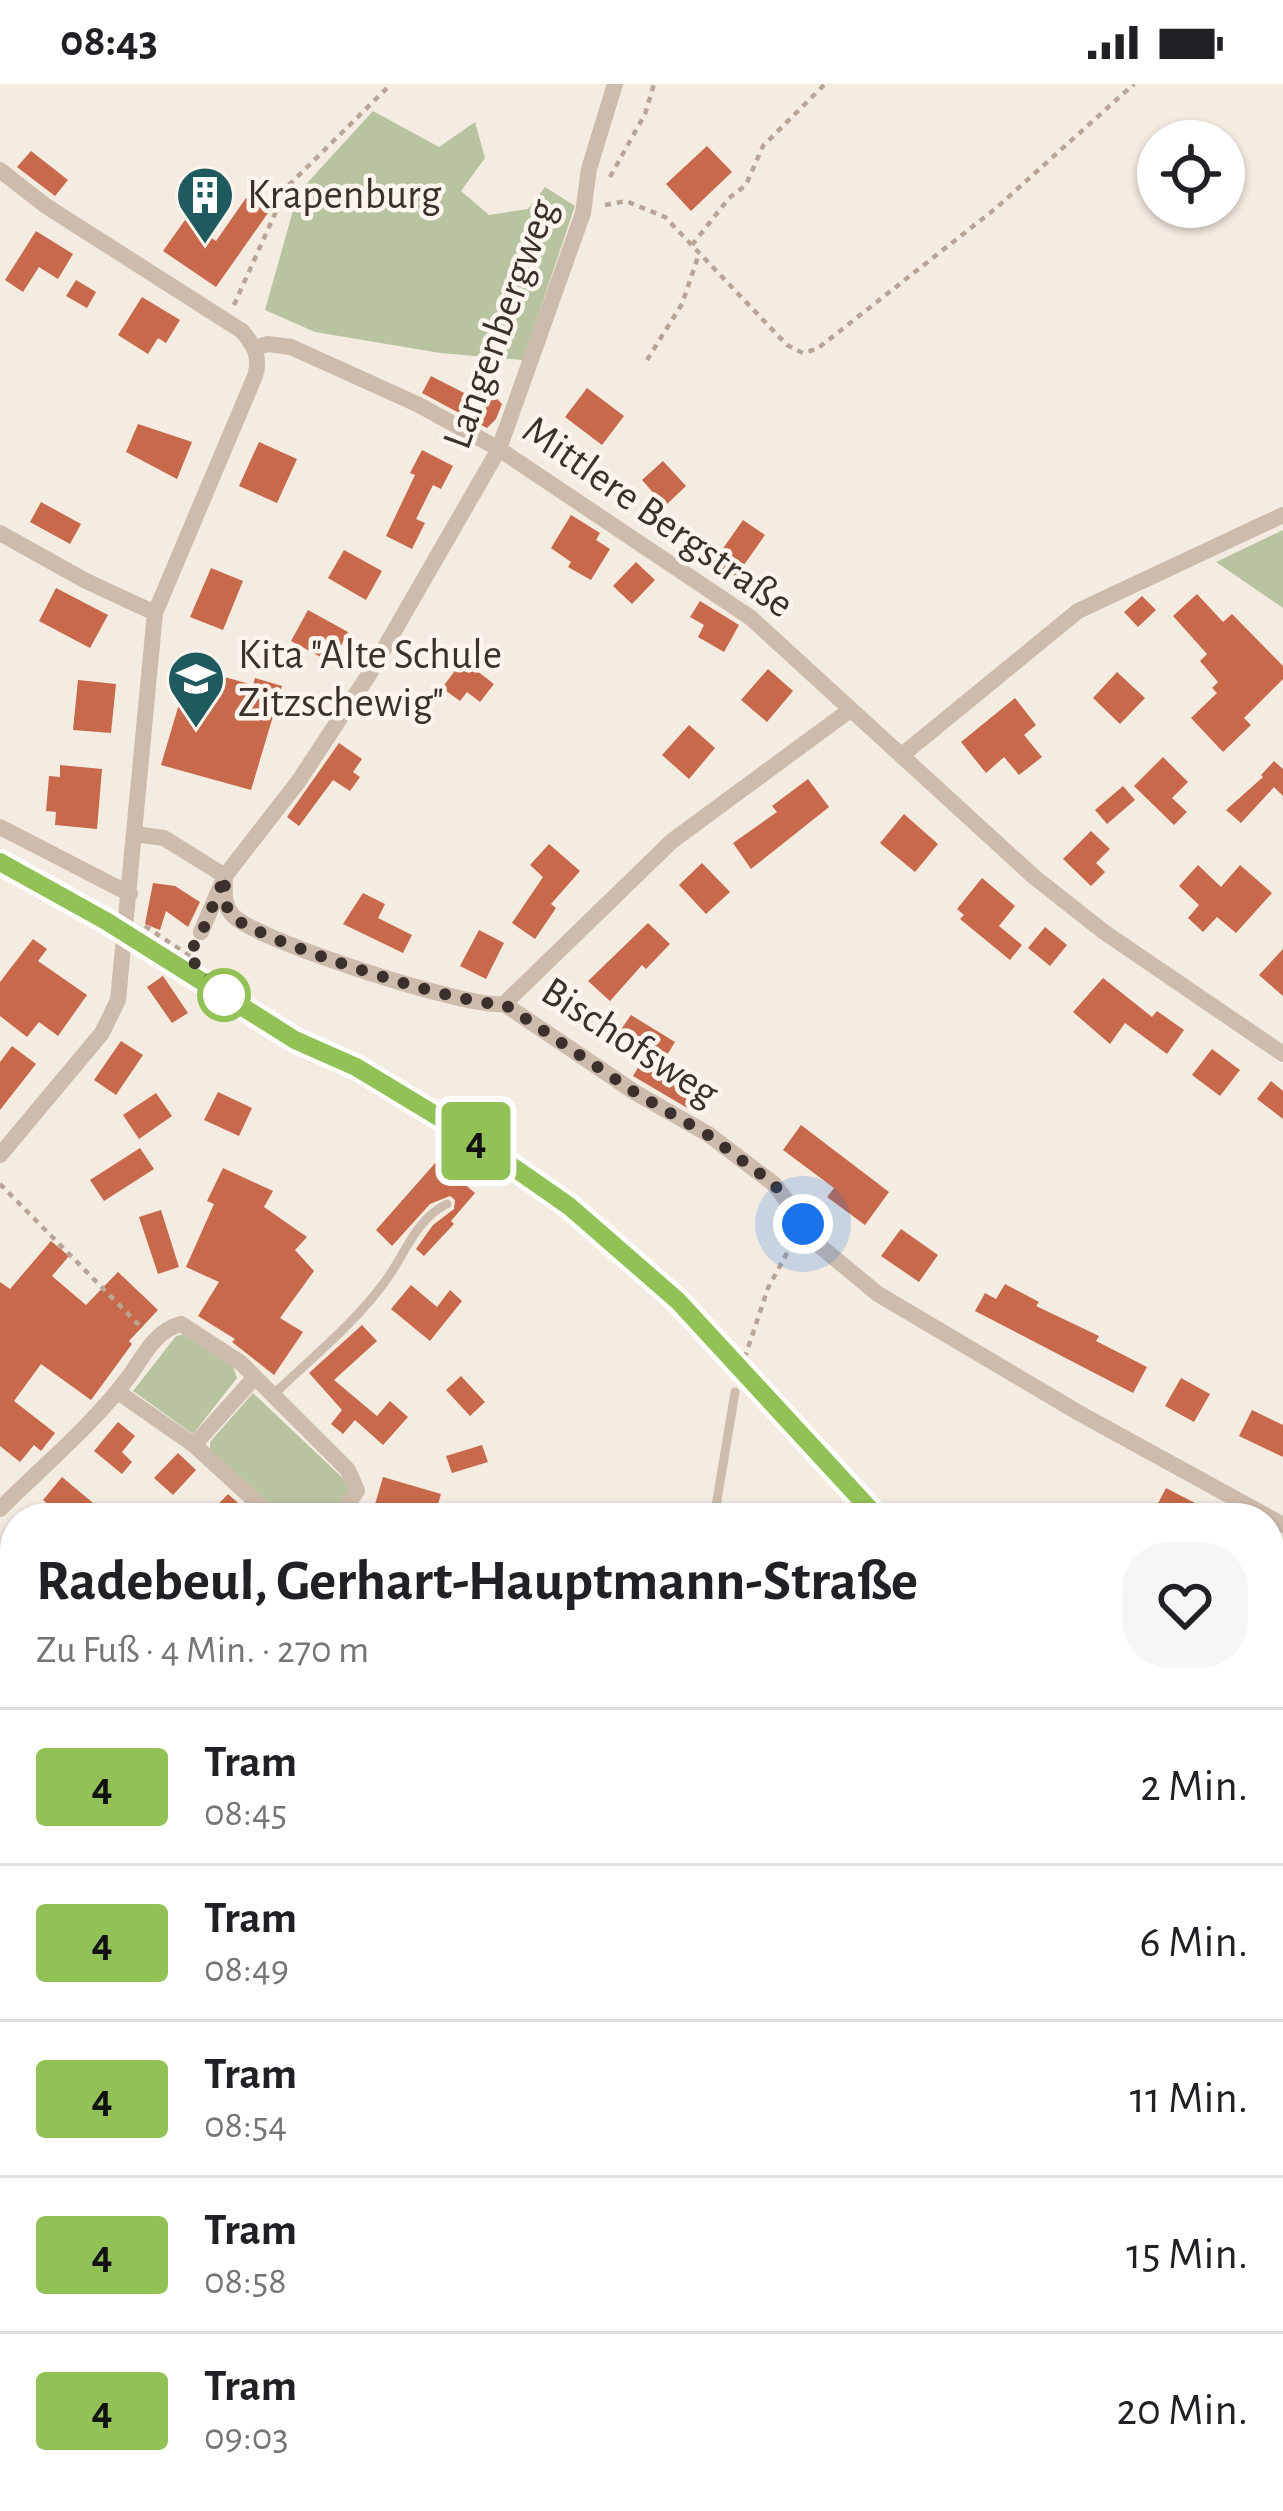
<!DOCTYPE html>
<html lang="de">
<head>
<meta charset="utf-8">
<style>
  body { margin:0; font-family:"Alegreya Sans",sans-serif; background:#f6f6f6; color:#202124; height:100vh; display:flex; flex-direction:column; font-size:45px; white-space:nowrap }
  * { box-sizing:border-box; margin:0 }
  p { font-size:39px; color:#757577 }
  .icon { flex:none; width:66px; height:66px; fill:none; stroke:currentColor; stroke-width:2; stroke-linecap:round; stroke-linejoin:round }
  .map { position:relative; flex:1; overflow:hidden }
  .side { position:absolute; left:0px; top:1419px; width:1284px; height:1008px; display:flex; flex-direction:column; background:#fff; border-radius:48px 48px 0 0; box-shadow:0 3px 9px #0004 }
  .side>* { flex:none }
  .badge { padding:0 24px; border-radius:9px; font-size:42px; line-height:78px }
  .controls { position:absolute; left:1137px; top:36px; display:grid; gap:24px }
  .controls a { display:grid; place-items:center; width:108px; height:108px; border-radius:50%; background:#fff; box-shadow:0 3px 9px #0004; font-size:60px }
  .you { position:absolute; width:60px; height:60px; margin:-30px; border:9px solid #fff; border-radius:50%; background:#1a73e8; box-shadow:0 0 0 18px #1a73e833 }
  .map>.badge { position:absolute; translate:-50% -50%; box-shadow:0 0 0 6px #fff }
  .round { display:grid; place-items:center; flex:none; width:126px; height:126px; border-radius:48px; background:#f6f6f6 }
  .head { display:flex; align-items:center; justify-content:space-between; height:204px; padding:0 36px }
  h1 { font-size:57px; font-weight:600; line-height:90px }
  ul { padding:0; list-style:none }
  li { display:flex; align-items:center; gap:36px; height:156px; padding:0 36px; border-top:3px solid #e0e0e0 }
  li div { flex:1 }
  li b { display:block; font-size:45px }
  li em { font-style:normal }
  li .badge { min-width:132px; font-weight:700; text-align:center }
  .status { display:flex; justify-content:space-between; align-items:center; height:84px; padding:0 60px; background:#fff; direction:ltr }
  .status svg { height:33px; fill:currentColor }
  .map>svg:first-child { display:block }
  .green { fill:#b8c4a0 }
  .building { fill:#c8694b }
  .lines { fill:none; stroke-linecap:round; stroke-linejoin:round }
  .path { stroke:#b9a596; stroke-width:4.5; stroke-dasharray:6 6; stroke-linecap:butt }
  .lane { stroke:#cdbbac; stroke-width:9 }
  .street { stroke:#cdbbac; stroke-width:16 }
  .secondary { stroke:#a18a7d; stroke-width:24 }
  .tram { stroke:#3b302b; stroke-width:3 }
  .rail-casing { stroke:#3b302b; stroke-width:10 }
  .rail { stroke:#fbf5ee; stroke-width:6; stroke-dasharray:18; stroke-linecap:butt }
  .line-casing { stroke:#fff; stroke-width:27 }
  .line { stroke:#92c255; stroke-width:18 }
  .walk { stroke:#3b302b; stroke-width:12; stroke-dasharray:0 21.6 }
  .stop-dot { fill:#fff; stroke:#92c255; stroke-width:6 }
  .labels { text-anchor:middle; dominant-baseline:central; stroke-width:9; stroke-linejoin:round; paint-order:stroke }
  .poi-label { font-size:42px; fill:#3b302b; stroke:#fbf5ee; text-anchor:start }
  .street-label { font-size:42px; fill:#3b302b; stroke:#fbf5ee }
</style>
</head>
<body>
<div class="status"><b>08:43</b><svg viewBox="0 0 49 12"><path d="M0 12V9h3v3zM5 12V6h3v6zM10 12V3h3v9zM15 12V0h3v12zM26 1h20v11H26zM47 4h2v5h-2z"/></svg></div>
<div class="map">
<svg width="1283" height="2427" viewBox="0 0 1283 2427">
  <rect width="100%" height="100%" fill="#f4ebe1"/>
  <path class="green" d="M373,27l66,36 36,-25 10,36 -24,33 28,24 39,-6 17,-22 30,19 -52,154 -83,-7 -125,-21 -50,-22 33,-117z
    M1283,446v78l-67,-46z
    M186,1250l46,30 5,14 -44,56 -60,-43 43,-55z
    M253,1309l94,89 2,14 -20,22h-43l-76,-67v-9z
    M0,1803l15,13v366l-15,-8z
    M1269,1930l14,7v82l-14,-28z
    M1283,2183v115l-14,-7v-83z
    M0,2384l15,7v21h45l33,15h-93z
    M644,2412h203l45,15h-206z"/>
  <path class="building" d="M707,62l25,26 -41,39 -25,-27z
    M31,67l37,29 -13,16 -38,-29z
    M246,114l22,15 -52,74 -53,-36 22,-31 31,21z
    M36,147l37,23 -15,25 -19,-12 -16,25 -18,-12z
    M76,196l20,12 -9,16 -21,-12z
    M142,213l38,23 -14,23 -8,-5 -10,16 -30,-19z
    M431,292l41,21 12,-12 18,19 -6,15 -9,9 -65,-35z
    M587,304l37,28 -22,29 -37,-28z
    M138,340l54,18 -15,37 -51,-27z
    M259,358l38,17 -20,44 -38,-17z
    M422,366l31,16 -12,23 -8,-4 -17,34 9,4 -13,26 -26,-13 29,-61 -5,-2z
    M663,377l23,25 -21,20 -23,-26z
    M41,418l40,22 -11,20 -40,-22z
    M571,431l29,18 -4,7 14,9 -19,31 -23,-13 3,-5 -20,-14z
    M743,436l22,15 -31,44 -22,-15z
    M344,466l38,21 -16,29 -38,-22z
    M636,478l19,18 -23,24 -19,-18z
    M211,484l32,13 -20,49 -33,-13z
    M56,504l52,27 -18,33 -51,-27z
    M1197,510l26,28 9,-8 51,52v13l-39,39 7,7 -28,27 -32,-34 26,-25 -5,-5 6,-6 -18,-21 7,-7 -34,-38z
    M1142,512l14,14 -18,17 -14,-15z
    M700,517l39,24 -15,27 -26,-15 6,-12 -14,-8z
    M308,526l40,22 -16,31 -41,-22z
    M192,576l24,6 -2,8 39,11 2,-7 27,8 -31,104 -90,-25z
    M463,576l31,24 -14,18 -13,-10 -7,9 -18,-13z
    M768,585l25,22 -26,31 -26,-22z
    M1117,588l28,26 -25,26 -27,-26z
    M78,596l38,4 -5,49 -38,-3z
    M1015,614l21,27 -12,10 18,22 -23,18 -15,-18 -18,16 -25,-31z
    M689,641l26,23 -26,31 -27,-24z
    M339,659l23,16 -9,13 7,5 -10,14 -17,-11 -34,46 -12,-9z
    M1163,673l25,25 -16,16 15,14 -13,13 -40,-39z
    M1274,677l9,8v27l-9,-9 -33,36 -15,-13 37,-33 -2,-2z
    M60,681l42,4 -5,60 -42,-4 1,-13 -10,-1 3,-35 11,1z
    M808,695l21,28 -78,62 -18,-26 44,-31 -5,-6z
    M1123,702l12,14 -28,24 -12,-14z
    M904,730l34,30 -23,28 -35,-29z
    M1091,747l19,18 -14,14 9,9 -14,14 -28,-27z
    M549,760l31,27 -29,33 5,4 -21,31 -23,-16 31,-46 -13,-12z
    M702,779l28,29 -24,22 -27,-29z
    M1198,781l23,22 19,-22 32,28 -36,40 -19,-16 -14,15 -15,-14 11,-13 -20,-19z
    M982,794l33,28 -16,20 23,19 -12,15 -50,-41 4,-4 -7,-6z
    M153,799l22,3 25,16 -12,25 -22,-16 -6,19 -15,-6z
    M363,809l22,11 -7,14 34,17 -9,18 -60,-29z
    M648,839l22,21 -24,25 -4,-4 -32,36 -22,-20z
    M1045,843l22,18 -17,21 -22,-18z
    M479,846l25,13 -18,36 -26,-13z
    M33,855l14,10 -9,12 49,34 -29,41 -19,-14 -12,15 -27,-21v-34z
    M1283,865v47l-24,-21z
    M163,892l25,37 -16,10 -25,-36z
    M1103,894l49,39 5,-6 27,19 -17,24 -42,-31 -15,21 -37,-32z
    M631,931l44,27 -16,26 41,24 -11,17 -56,-33 16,-27 -29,-18z
    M121,957l22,14 -27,40 -22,-15z
    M12,962l24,18 -36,46v-48z
    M1212,965l28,21 -20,26 -28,-21z
    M1271,997l12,10v28l-26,-20z
    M218,1008l34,16 -13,28 -35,-16z
    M156,1009l16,23 -33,23 -16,-24z
    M801,1041l88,67 -24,33 -38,-28 7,-9 -51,-38z
    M140,1064l14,21 -50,32 -14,-21z
    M437,1077l38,32 -24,28 3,3 -30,32 -8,-7 17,-24 21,-16 1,-9 -5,-4 -20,8 -38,42 -16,-16z
    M223,1084l50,23 -9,16 43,30 -12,13 19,21 -34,47 23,14 -29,43 -42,-33 3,-3 -37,-23 21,-34 -33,-15 28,-63 -7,-3z
    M161,1126l18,57 -21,7 -19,-57z
    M901,1145l37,26 -19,27 -38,-26z
    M51,1157l18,15 -17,20 34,29 32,-33 40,38 -29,31 3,3 -41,56 -50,-36 -27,37 41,32 -14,18 -7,-6 -14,17 -20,-16v-164l10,7z
    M1005,1200l34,18 -3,4 63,30 -3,5 51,26 -14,26 -158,-82 10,-18 11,6z
    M411,1201l26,22 13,-17 12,11 -32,40 -39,-32z
    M362,1241l15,16 -43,39 43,36 13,-15 18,16 -25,28 -28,-25 -12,14 -12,-10 11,-14 -33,-37z
    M461,1292l24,26 -15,14 -24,-26z
    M1181,1294l29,16 -16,28 -29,-16z
    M1252,1326l31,15v32l-44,-21z
    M118,1338l17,14 -13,16 10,10 -10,12 -28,-23z
    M482,1361l6,17 -36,11 -6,-17z
    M178,1369l18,17 -23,25 -19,-17z
    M62,1393l49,41h-46l-22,-18z
    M383,1393l58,17 -7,24h-63z
    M1166,1404l29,15 -8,15h-24l-10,-5z
    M228,1410l27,24h-50z"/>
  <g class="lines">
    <path class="path" d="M610,93l35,-63 9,-30
      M605,121l21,-4 39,16 122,128 16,8 14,-4 178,-140 139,-125
      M692,161l37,-47 17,-13 17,-39 62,-62
      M234,221l53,-118 104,-103
      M647,276l35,-56 17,-50
      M145,842l43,29 4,-7
      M0,1100l142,144
      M737,1297l31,-93 25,-46
      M0,2066l15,-20"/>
    <path class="lane" d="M272,1312c38,-37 81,-71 112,-113 20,-26 31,-64 63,-79
      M714,1434l21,-126
      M478,2412l31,15"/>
    <path class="street" d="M0,86l46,36 196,125c12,14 19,26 13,45l-100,237 -37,387 -16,33 -102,122
      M255,264l13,-4 23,3 128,58 80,44 252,169 282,258 71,56 179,122
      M0,449l86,48 69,32
      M902,671l176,-144 205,-96
      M0,743l130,67
      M135,750l29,4 61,38
      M225,792c0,16 -3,32 12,43 32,25 228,89 267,85l132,89 72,41 66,50 47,63 57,47 201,119 204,112
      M201,848l24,-56 73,-94 72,-109 129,-224 84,-236 6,-44 26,-85
      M504,920l168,-163 178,-131
      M118,1308l76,53 80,73
      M194,1361l60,-67
      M0,1425c43,-43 94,-85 130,-134 14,-20 26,-45 51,-51l60,39 107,107 9,21 -19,27
      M1269,2187l14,-23
      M476,2412l2,15
      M1132,2427l9,-15"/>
    <path class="secondary" d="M0,1544l15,13
      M1269,2318l14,8"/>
    <path class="tram" d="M0,766l127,72 333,208 109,76 109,95 200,217
      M1269,2034l14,25"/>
    <defs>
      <path id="rail" d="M0,2227l15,8
        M0,2248l15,9
        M0,2330l15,7
        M0,2368l15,7
        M94,2412l32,15
        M169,2412l31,15
        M200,2412l31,15
        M290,2412l28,15
        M361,2412l30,15"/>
    </defs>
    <use href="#rail" class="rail-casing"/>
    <use href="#rail" class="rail"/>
  </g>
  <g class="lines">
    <defs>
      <path id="line" d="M0,778l106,59 189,119 61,27 104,63 109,76 109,95 200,217"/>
    </defs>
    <use href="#line" class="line-casing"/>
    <use href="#line" class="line"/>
    <path class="walk" d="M224,911l-36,-39 14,-24 23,-56c0,15 -3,32 11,43 33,25 229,88 268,85l132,89 72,42 66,49 29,40"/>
  </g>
  <defs>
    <symbol id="building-pin" viewBox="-11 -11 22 30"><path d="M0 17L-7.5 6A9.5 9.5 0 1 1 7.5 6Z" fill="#1f5a5e" stroke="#fbf5ee"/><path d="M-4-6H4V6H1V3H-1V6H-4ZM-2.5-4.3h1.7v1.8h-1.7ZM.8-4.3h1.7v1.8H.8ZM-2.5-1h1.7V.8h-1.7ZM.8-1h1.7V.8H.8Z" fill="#fff"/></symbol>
    <symbol id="school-pin" viewBox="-11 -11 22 30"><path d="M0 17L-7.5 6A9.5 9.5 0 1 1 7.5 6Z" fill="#1f5a5e" stroke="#fbf5ee"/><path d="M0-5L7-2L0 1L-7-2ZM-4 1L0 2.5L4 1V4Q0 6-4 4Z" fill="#fff"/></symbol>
  </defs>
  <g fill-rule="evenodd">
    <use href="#building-pin" x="172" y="78" width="66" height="90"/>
    <use href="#school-pin" x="163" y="562" width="66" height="90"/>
  </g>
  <circle class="stop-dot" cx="224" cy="911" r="24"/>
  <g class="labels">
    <g class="poi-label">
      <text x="247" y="111">Krapenburg</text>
      <text x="238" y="571">Kita "Alte Schule<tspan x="238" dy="48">Zitzschewig"</tspan></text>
    </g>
    <g class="street-label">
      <text transform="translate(500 240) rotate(-70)">Langenbergweg</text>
      <text transform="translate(658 433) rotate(35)">Mittlere Bergstraße</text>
      <text transform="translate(630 958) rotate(33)">Bischofsweg</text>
    </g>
  </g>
</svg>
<div class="controls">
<a><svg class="icon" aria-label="locate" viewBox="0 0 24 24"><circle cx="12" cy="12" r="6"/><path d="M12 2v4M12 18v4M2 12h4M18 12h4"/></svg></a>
</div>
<div class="you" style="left:803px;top:1140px"></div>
<b class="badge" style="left:476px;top:1057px;background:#92c255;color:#111">4</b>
<section class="side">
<div class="head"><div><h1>Radebeul, Gerhart-Hauptmann-Straße</h1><p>Zu Fuß · 4 Min. · 270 m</p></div><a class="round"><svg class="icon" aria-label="heart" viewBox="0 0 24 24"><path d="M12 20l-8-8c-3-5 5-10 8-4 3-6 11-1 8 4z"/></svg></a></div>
<ul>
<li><span class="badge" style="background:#92c255;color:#111">4</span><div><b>Tram</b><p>08:45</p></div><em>2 Min.</em></li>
<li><span class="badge" style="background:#92c255;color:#111">4</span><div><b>Tram</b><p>08:49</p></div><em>6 Min.</em></li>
<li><span class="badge" style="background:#92c255;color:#111">4</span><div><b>Tram</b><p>08:54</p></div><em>11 Min.</em></li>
<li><span class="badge" style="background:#92c255;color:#111">4</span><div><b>Tram</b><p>08:58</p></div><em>15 Min.</em></li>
<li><span class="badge" style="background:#92c255;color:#111">4</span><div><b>Tram</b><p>09:03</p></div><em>20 Min.</em></li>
</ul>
</section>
</div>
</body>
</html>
